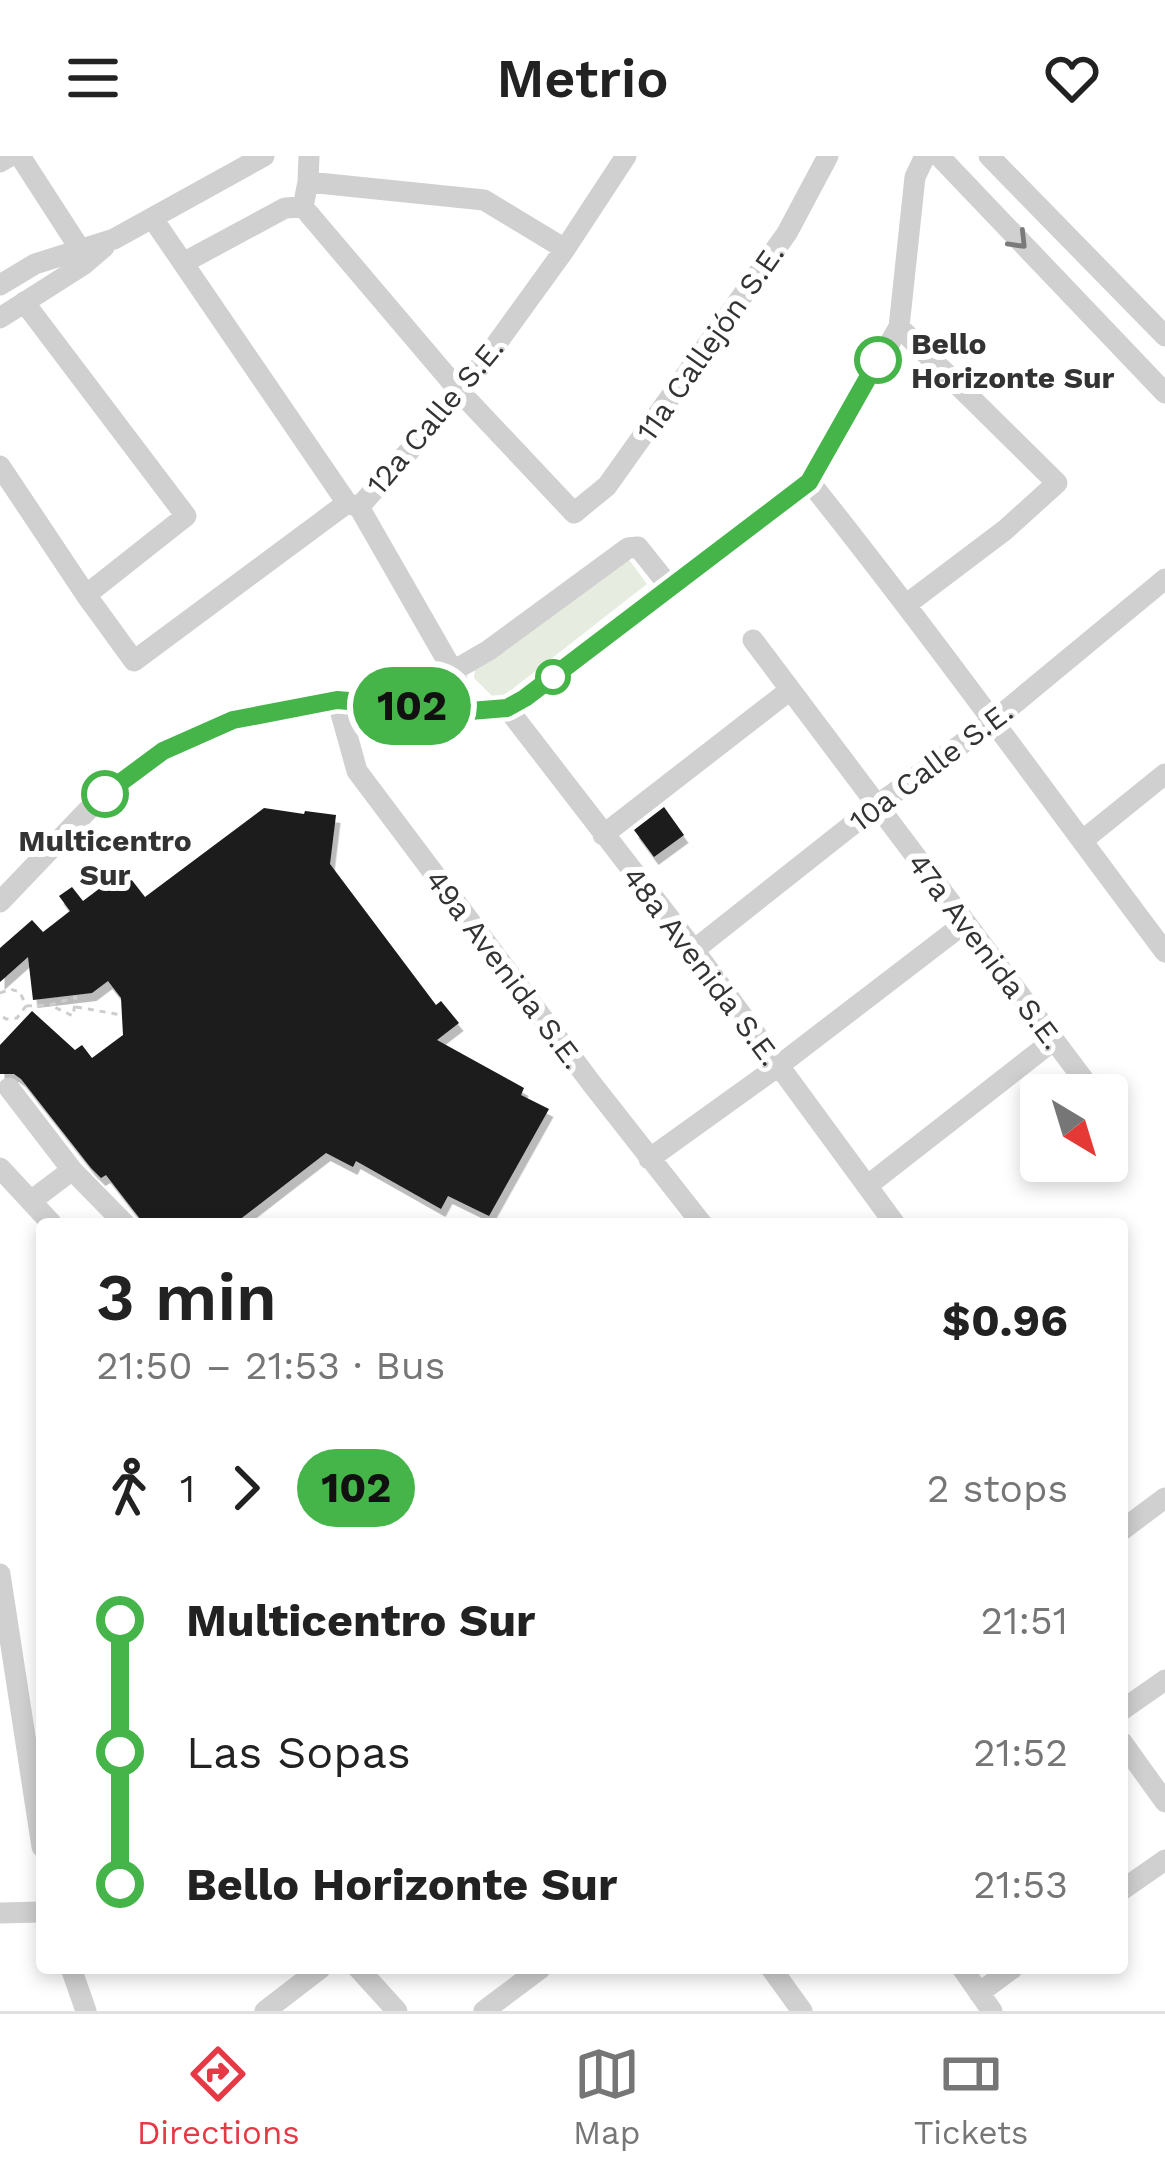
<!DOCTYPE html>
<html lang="en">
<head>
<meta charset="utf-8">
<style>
  body { margin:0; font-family:"Work Sans",sans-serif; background:#f6f6f6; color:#222; height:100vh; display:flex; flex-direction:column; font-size:45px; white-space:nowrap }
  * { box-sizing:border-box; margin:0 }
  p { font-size:39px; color:#767676 }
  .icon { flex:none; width:66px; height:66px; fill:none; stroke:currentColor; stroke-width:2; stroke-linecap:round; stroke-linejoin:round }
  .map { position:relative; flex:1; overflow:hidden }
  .sheet { position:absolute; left:36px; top:1062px; width:1092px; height:756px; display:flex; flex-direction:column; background:#fff; border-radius:12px; box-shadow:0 6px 18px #0003 }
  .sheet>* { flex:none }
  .badge { padding:0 24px; border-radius:39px; font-size:42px; line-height:78px }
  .needle { width:78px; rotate:142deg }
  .buttons { position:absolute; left:1020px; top:918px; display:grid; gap:24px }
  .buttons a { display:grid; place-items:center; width:108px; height:108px; border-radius:12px; background:#fff; box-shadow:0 6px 18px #0003; font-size:60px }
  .map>.badge { position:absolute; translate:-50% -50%; box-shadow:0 0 0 6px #fff }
  .legs { display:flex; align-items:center; gap:18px; height:132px; padding:0 60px; font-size:39px }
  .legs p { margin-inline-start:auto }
  .headline { display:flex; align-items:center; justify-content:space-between; height:204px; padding:0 60px }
  h1 { font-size:66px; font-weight:600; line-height:90px }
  ul { padding:0 60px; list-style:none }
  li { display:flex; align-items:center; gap:42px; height:132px; font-size:45px }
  li i { display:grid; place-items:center; width:18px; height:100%; margin:0 15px; background:currentColor }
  li i::after { content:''; width:30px; height:30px; margin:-15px; border:9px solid; border-radius:50%; background:#fff }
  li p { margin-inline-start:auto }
  li:first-child i { background:linear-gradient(#0000 50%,currentColor 0) }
  li:last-child i { background:linear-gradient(currentColor 50%,#0000 0) }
  header { display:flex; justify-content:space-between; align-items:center; height:156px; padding:0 60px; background:#fff; font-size:54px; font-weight:600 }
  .dock { display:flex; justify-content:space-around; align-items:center; height:168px; border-top:3px solid #e0e0e0; background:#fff; font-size:33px; color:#767676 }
  .dock a { display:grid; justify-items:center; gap:6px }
  .dock .current { color:#e63946 }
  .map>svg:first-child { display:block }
  .green { fill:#e6ecdf }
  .building { fill:#1a1a1a; filter:url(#shadow) }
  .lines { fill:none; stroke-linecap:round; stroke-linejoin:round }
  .path { stroke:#cdcdcd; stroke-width:3; stroke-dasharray:6 6; stroke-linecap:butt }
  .minor { stroke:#d0d0d0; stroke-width:21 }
  .oneway { stroke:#7a7a7a }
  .line-1-casing { stroke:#fff; stroke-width:27 }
  .line-1 { stroke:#45b549; stroke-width:18 }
  .stop-1-dot { fill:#fff; stroke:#45b549; stroke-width:6 }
  .labels { text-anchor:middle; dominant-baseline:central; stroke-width:12; stroke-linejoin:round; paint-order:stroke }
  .street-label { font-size:30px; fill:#333; stroke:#fff }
  .stop-label { font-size:30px; font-weight:bold; fill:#333; stroke:#fff; text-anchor:start }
</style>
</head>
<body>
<header><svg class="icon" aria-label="menu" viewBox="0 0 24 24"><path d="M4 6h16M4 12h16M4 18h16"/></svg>Metrio<svg class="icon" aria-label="heart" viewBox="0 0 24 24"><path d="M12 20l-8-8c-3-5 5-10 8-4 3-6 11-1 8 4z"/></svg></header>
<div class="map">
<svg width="1165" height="1855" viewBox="0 0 1165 1855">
  <defs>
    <filter id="shadow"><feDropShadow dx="4.5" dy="8" stdDeviation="0" flood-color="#0004"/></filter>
  </defs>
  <rect width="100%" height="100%" fill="#fff"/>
  <path class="green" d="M624,397l23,31 -150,117 -23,-23 1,-11z"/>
  <path class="building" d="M664,651l20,28 -30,22 -20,-27z
    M264,652l40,6 1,-3 31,4 -6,49 106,141 5,-4 18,22 -22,17 87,48 -3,7 28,14 -60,107 -41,-20 -7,13 -85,-48 -3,6 -27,-14 -92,71h-90l-38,-49 -5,3 -10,-10 -70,-89 -7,-5h-14v-29l32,-34 43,39 7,-5 10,13 31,-23 -2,-37 -13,-17 -16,12 -59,7 -5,-43 -28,25v-34l32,-28 11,12 27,-21 -11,-15 13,-9 11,14 41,-31 21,27z"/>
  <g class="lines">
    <path class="path" d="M0,837l10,-4 10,3 6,14 -9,12 -11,1 -6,-4
      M26,850l24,-1 26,-8 -3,19 -23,-11
      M76,851l46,8"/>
    <path class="minor" d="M20,0l60,93
      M309,0l-1,26 -5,25 158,186 113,120 33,-27 180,-253 41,-77
      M939,0l226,237
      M989,0l176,180
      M0,6l10,-6
      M308,26l176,18 81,49
      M153,63l194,284
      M183,107l102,-55 18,-1
      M0,129l35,-21 79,-25 150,-83
      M24,146l162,214 -100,79
      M0,162l83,-53 21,-18
      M899,171l158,156 -52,47 -98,74
      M0,310l86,129 48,66 213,-158 12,4
      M809,325c123,154 238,314 356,471
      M359,351l102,-114 104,-144 61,-93
      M359,351l94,164 17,40
      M753,484l337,448
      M453,515l36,-21 139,-102 10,-1 32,40
      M337,543l20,72 235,313 110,140
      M507,552l187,242 201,274
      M603,679l187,-145
      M1082,685l83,-67
      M0,746l87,-91 31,-28 45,-33 70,-30 104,-21 133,12 37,-3 18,-10 284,-217 90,-154 16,-150 10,-21
      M694,794l182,-144 116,-84 173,-143
      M9,932l63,82 53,54
      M649,1003l128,-92 188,-144
      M0,1012l52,56
      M867,1030l187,-146
      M31,1045l41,-31
      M1122,1374l43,-32
      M0,1418l42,273
      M1122,1554l43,-30
      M1122,1586l43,60
      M1122,1734l43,-30
      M0,1757l42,-1
      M71,1812l15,43
      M358,1812l39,43
      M771,1812l31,43
      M962,1812l30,43
      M979,1837l34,-25
      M265,1855l56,-43
      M484,1855l57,-43"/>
  </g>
  <defs><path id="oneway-chevron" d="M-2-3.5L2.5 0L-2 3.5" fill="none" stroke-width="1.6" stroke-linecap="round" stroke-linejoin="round" transform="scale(3)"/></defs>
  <use class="oneway" href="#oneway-chevron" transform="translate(1019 85) rotate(46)"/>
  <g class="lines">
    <defs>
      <path id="line-1" d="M105,638l58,-43 70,-31 104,-20 133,11 37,-3 18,-10 284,-216 69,-122"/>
    </defs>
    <use href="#line-1" class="line-1-casing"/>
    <use href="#line-1" class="line-1"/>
  </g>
  <g class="stop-1-dot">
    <circle cx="878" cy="204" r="21"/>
    <circle cx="553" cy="521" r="15"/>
    <circle cx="105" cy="638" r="21"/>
  </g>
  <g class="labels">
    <g class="street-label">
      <text transform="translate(710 186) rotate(-55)">11a Callejón S.E.</text>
      <text transform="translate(435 260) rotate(-50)">12a Calle S.E.</text>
      <text transform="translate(931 610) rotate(-37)">10a Calle S.E.</text>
      <text transform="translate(986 795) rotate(53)">47a Avenida S.E.</text>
      <text transform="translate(702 810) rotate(53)">48a Avenida S.E.</text>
      <text transform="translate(505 813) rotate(53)">49a Avenida S.E.</text>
    </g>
    <g class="stop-label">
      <text x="911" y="187">Bello<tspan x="911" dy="34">Horizonte Sur</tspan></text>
      <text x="105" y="684" text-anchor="middle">Multicentro<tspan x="105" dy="34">Sur</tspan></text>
    </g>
  </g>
</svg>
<div class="buttons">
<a><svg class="needle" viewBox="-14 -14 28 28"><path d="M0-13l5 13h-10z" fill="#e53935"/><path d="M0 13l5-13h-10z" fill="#767676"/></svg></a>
</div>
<b class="badge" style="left:412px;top:550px;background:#45b549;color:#111">102</b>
<section class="sheet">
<div class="headline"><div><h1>3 min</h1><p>21:50 – 21:53 · Bus</p></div><b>$0.96</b></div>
<div class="legs"><svg class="icon" aria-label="walk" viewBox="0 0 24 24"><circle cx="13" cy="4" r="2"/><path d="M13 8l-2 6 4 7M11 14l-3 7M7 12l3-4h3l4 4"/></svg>1<svg class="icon" aria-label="forward" viewBox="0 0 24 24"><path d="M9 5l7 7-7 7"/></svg><b class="badge" style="background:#45b549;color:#111">102</b><p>2 stops</p></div>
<ul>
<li><i style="color:#45b549"></i><b>Multicentro Sur</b><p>21:51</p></li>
<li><i style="color:#45b549"></i><span>Las Sopas</span><p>21:52</p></li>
<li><i style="color:#45b549"></i><b>Bello Horizonte Sur</b><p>21:53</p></li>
</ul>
</section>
</div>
<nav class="dock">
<a class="current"><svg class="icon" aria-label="directions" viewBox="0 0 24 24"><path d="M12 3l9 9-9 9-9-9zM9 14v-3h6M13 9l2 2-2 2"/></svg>Directions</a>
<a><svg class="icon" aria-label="map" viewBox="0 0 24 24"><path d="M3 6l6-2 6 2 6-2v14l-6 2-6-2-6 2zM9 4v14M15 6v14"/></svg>Map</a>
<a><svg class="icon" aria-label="tickets" viewBox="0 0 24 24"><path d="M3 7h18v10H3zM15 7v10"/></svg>Tickets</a>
</nav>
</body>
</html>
